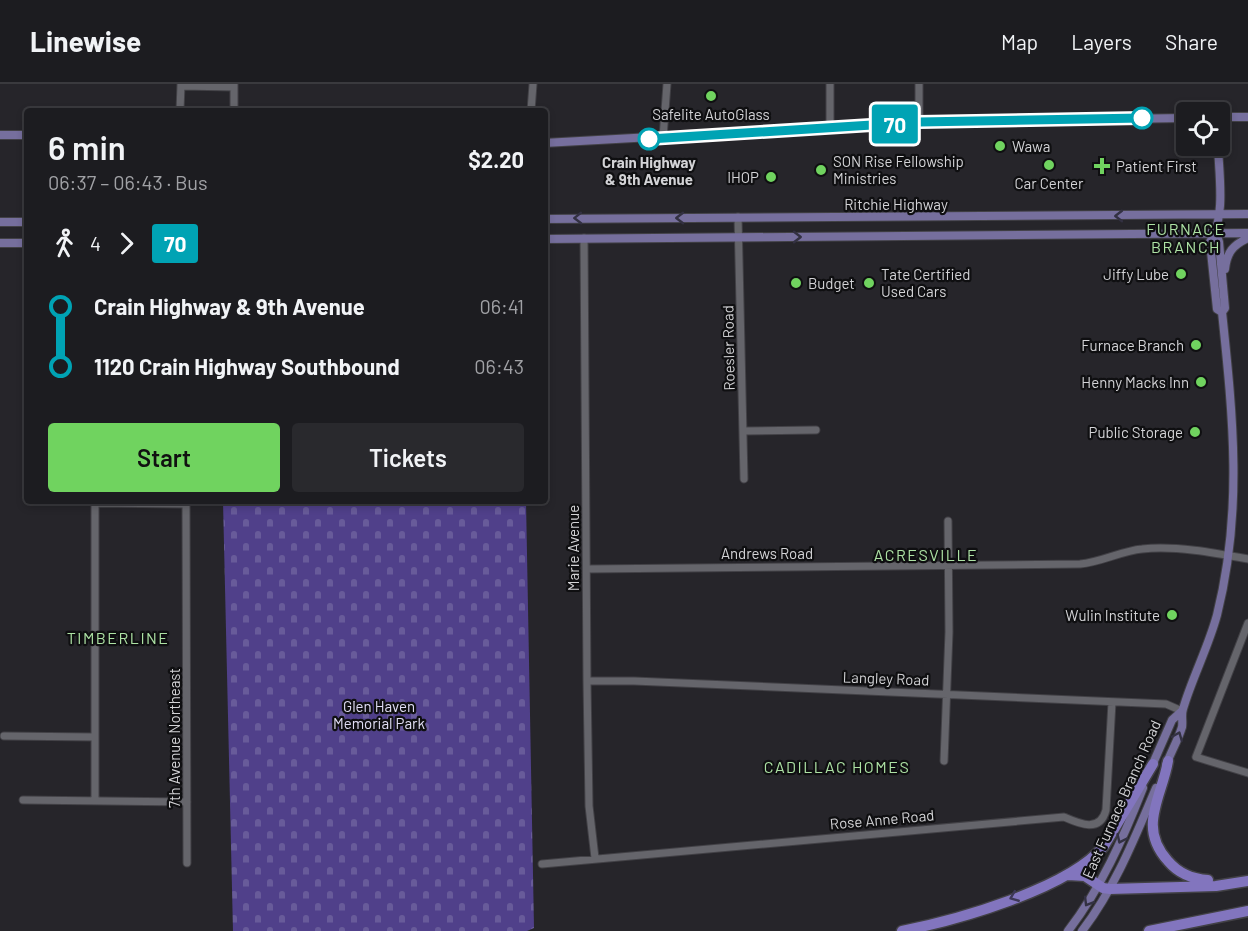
<!DOCTYPE html>
<html lang="en">
<head>
<meta charset="utf-8">
<style>
  body { margin:0; font-family:Barlow,sans-serif; background:#29292d; color:#f1f3f6; height:100vh; display:flex; flex-direction:column; font-size:22px; white-space:nowrap }
  * { box-sizing:border-box; margin:0 }
  p { font-size:20px; color:#a0a1a5 }
  .icon { flex:none; width:33px; height:33px; fill:none; stroke:currentColor; stroke-width:2; stroke-linecap:round; stroke-linejoin:round }
  .map { position:relative; flex:1; overflow:hidden }
  .panel { position:absolute; left:24px; top:24px; width:524px; height:396px; display:flex; flex-direction:column; background:#1c1c20; border-radius:6px; box-shadow:0 3px 9px #0003,0 0 0 2px #3a3a3e }
  .panel>* { flex:none }
  .badge { padding:0 12px; border-radius:4px; font-size:21px; line-height:39px }
  .fabs { position:absolute; left:1176px; top:18px; display:grid; gap:12px }
  .fabs a { display:grid; place-items:center; width:54px; height:54px; border-radius:6px; background:#1c1c20; box-shadow:0 3px 9px #0003,0 0 0 2px #3a3a3e; font-size:30px }
  .map>.badge { position:absolute; translate:-50% -50%; box-shadow:0 0 0 3px #fff }
  .legs { display:flex; align-items:center; gap:9px; height:66px; padding:0 24px; font-size:20px }
  .legs p { margin-inline-start:auto }
  .head { display:flex; align-items:center; justify-content:space-between; height:102px; padding:0 24px }
  h1 { font-size:33px; font-weight:600; line-height:45px }
  .action { display:flex; gap:12px; margin-top:auto; padding:12px 24px }
  .action a { flex:1; height:69px; border-radius:6px; background:#70d35f; color:#111; font-size:24px; font-weight:600; line-height:69px; text-align:center }
  .action a+a { background:#29292d; color:#f1f3f6 }
  ul { padding:0 24px; list-style:none }
  li { display:flex; align-items:center; gap:21px; height:60px; font-size:22px }
  li i { display:grid; place-items:center; width:9px; height:100%; margin:0 8px; background:currentColor }
  li i::after { content:''; width:15px; height:15px; margin:-8px; border:4px solid; border-radius:50%; background:#1c1c20 }
  li p { margin-inline-start:auto }
  li:first-child i { background:linear-gradient(#0000 50%,currentColor 0) }
  li:last-child i { background:linear-gradient(currentColor 50%,#0000 0) }
  header { display:flex; align-items:center; gap:36px; box-sizing:border-box; height:84px; padding:0 30px; background:#1c1c20; border-bottom:2px solid #3a3a3e }
  header strong { font-size:28px }
  nav { display:flex; gap:33px; margin-inline-start:auto; font-size:21px }
  .map>svg:first-child { display:block }
  .cemetery { fill:url(#cemetery-stones) }
  .lines { fill:none; stroke-linecap:round; stroke-linejoin:round }
  .minor-casing { stroke:#424146; stroke-width:9 }
  .major-casing { stroke:#424146; stroke-width:10 }
  .highway-casing { stroke:#424146; stroke-width:13 }
  .minor { stroke:#65656b; stroke-width:7 }
  .major { stroke:#766f9d; stroke-width:8 }
  .highway { stroke:#8275be; stroke-width:10 }
  .oneway { stroke:#333142 }
  .oneway2 { stroke:#3d3856 }
  .line-1-casing { stroke:#fff; stroke-width:14 }
  .line-1 { stroke:#00a3b4; stroke-width:9 }
  .poi-dot { fill:#70d35f; stroke:#0f0f11; stroke-width:2 }
  .stop-1-dot { fill:#fff; stroke:#00a3b4; stroke-width:3 }
  .labels { text-anchor:middle; dominant-baseline:central; stroke-width:4.5; stroke-linejoin:round; paint-order:stroke }
  .poi-label { font-size:15px; fill:#d3d3d6; stroke:#0f0f11; text-anchor:end }
  .stop-label { font-size:15px; font-weight:bold; fill:#d3d3d6; stroke:#0f0f11 }
  .street-label { font-size:15px; fill:#d3d3d6; stroke:#0f0f11 }
  .park-label { font-size:15px; fill:#e1def5; stroke:#0f0f11 }
  .neighbourhood-label { font-size:16px; letter-spacing:1.5px; fill:#ade2a4; stroke:#0f0f11 }
</style>
</head>
<body>
<header>
<strong>Linewise</strong>
<nav><a>Map</a><a>Layers</a><a>Share</a></nav>
</header>
<div class="map">
<svg width="1248" height="847" viewBox="0 0 1248 847">
  <defs>
    <pattern id="cemetery-stones" width="16" height="16" patternUnits="userSpaceOnUse" patternTransform="scale(1.5)"><rect width="16" height="16" fill="#50408a"/><path d="M2 7V4a2 2 0 0 1 4 0v3zM10 15v-3a2 2 0 0 1 4 0v3z" fill="#685b9a"/></pattern>
  </defs>
  <rect width="100%" height="100%" fill="#26252a"/>
  <path class="cemetery" d="M223,417h303l8,427 -7,3h-294z"/>
  <g class="lines">
    <defs>
      <path id="minor" d="M830,0v43
        M181,2l53,1
        M180,27l1,-27
        M234,27v-27
        M531,27l2,-27
        M919,38v-38
        M663,54l4,-54
        M738,133l6,262
        M584,154l3,443 2,125 6,52
        M743,347l73,-1
        M95,417v299
        M95,419l91,1 1,359
        M587,485l493,-5c22,-2 41,-13 62,-15 32,-4 74,4 106,10
        M1248,539l-52,134 52,16
        M587,597h47l532,23 16,7
        M4,652l91,1
        M944,677l5,-129 -1,-111
        M23,716l164,2
        M542,780l522,-47c16,7 36,16 42,-7l6,-108"/>
      <path id="major" d="M1220,33h28
        M0,51h27
        M544,59l375,-21 267,-4
        M544,135l704,-5
        M0,138h27
        M1216,149l3,9 6,66 -3,4
        M544,155l704,-6
        M0,159h27
        M1225,185c2,-17 8,-24 23,-31
        M1166,681c5,-13 12,-25 16,-38 1,-6 -1,-12 1,-18 9,-31 25,-61 34,-94 26,-104 16,-198 5,-303l-5,-3 -7,-67c16,-24 9,-68 8,-96
        M1151,684l21,-48 10,-9
        M1068,847c33,-43 55,-92 75,-143
        M1082,847c33,-43 53,-94 74,-143"/>
      <path id="highway" d="M1168,677c-6,36 -31,66 0,100 11,13 24,18 40,19
        M1068,791l17,1 18,12 7,1 106,-3 32,-5
        M902,847c55,-11 166,-42 202,-85l49,-82
        M1149,847l99,-20"/>
    </defs>
    <use href="#minor" class="minor-casing"/>
    <use href="#major" class="major-casing"/>
    <use href="#highway" class="highway-casing"/>
    <use href="#minor" class="minor"/>
    <use href="#major" class="major"/>
    <use href="#highway" class="highway"/>
  </g>
  <defs><path id="oneway-chevron" d="M-2-3.5L2.5 0L-2 3.5" fill="none" stroke-width="1.6" stroke-linecap="round" stroke-linejoin="round" transform="scale(1.5)"/></defs>
  <g class="oneway">
    <use href="#oneway-chevron" transform="translate(1119 132) rotate(180)"/>
    <use href="#oneway-chevron" transform="translate(578 134) rotate(179)"/>
    <use href="#oneway-chevron" transform="translate(680 134) rotate(180)"/>
    <use href="#oneway-chevron" transform="translate(797 153)"/>
    <use href="#oneway-chevron" transform="translate(1178 652) rotate(-68)"/>
    <use href="#oneway-chevron" transform="translate(1121 755) rotate(115)"/>
    <use href="#oneway-chevron" transform="translate(1088 818) rotate(121)"/>
  </g>
  <use class="oneway2" href="#oneway-chevron" transform="translate(1014 813) rotate(158)"/>
  <g class="lines">
    <defs>
      <path id="line-1" d="M649,55l270,-17 223,-4"/>
    </defs>
    <use href="#line-1" class="line-1-casing"/>
    <use href="#line-1" class="line-1"/>
  </g>
  <g class="poi-dot">
    <circle cx="711" cy="12" r="6"/>
    <circle cx="1000" cy="62" r="6"/>
    <circle cx="1049" cy="81" r="6"/>
    <path d="M1099 73h6v6h6v6h-6v6h-6v-6h-6v-6h6z"/>
    <circle cx="821" cy="86" r="6"/>
    <circle cx="771" cy="93" r="6"/>
    <circle cx="1181" cy="190" r="6"/>
    <circle cx="796" cy="199" r="6"/>
    <circle cx="869" cy="199" r="6"/>
    <circle cx="1196" cy="261" r="6"/>
    <circle cx="1201" cy="298" r="6"/>
    <circle cx="1195" cy="348" r="6"/>
    <circle cx="1172" cy="531" r="6"/>
  </g>
  <g class="stop-1-dot">
    <circle cx="1142" cy="34" r="10"/>
    <circle cx="649" cy="55" r="10"/>
  </g>
  <g class="labels">
    <g class="poi-label">
      <text x="711" y="30" text-anchor="middle">Safelite AutoGlass</text>
      <text x="1012" y="62" text-anchor="start">Wawa</text>
      <text x="833" y="77" text-anchor="start">SON Rise Fellowship<tspan x="833" dy="17">Ministries</tspan></text>
      <text x="1116" y="82" text-anchor="start">Patient First</text>
      <text x="759" y="93">IHOP</text>
      <text x="1049" y="99" text-anchor="middle">Car Center</text>
      <text x="881" y="190" text-anchor="start">Tate Certified<tspan x="881" dy="17">Used Cars</tspan></text>
      <text x="1169" y="190">Jiffy Lube</text>
      <text x="808" y="199" text-anchor="start">Budget</text>
      <text x="1184" y="261">Furnace Branch</text>
      <text x="1189" y="298">Henny Macks Inn</text>
      <text x="1183" y="348">Public Storage</text>
      <text x="1160" y="531">Wulin Institute</text>
    </g>
    <g class="stop-label">
      <text x="649" y="78">Crain Highway<tspan x="649" dy="17">&amp; 9th Avenue</tspan></text>
    </g>
    <g class="street-label">
      <text x="896" y="120">Ritchie Highway</text>
      <text transform="translate(728 264) rotate(-91)">Roesler Road</text>
      <text transform="translate(573 464) rotate(-90)">Marie Avenue</text>
      <text x="767" y="469">Andrews Road</text>
      <text transform="translate(886 594) rotate(2)">Langley Road</text>
      <text transform="translate(174 654) rotate(-90)">7th Avenue Northeast</text>
      <text transform="translate(1121 715) rotate(-66)">East Furnace Branch Road</text>
      <text transform="translate(882 735) rotate(-5)">Rose Anne Road</text>
    </g>
    <g class="park-label">
      <text x="379" y="622">Glen Haven<tspan x="379" dy="17">Memorial Park</tspan></text>
    </g>
    <g class="neighbourhood-label">
      <text x="1186" y="144">FURNACE<tspan x="1186" dy="18">BRANCH</tspan></text>
      <text x="926" y="470">ACRESVILLE</text>
      <text x="118" y="553">TIMBERLINE</text>
      <text x="837" y="682">CADILLAC HOMES</text>
    </g>
  </g>
</svg>
<div class="fabs">
<a><svg class="icon" aria-label="locate" viewBox="0 0 24 24"><circle cx="12" cy="12" r="6"/><path d="M12 2v4M12 18v4M2 12h4M18 12h4"/></svg></a>
</div>
<b class="badge" style="left:895px;top:40px;background:#00a3b4;color:#fff">70</b>
<section class="panel">
<div class="head"><div><h1>6 min</h1><p>06:37 – 06:43 · Bus</p></div><b>$2.20</b></div>
<div class="legs"><svg class="icon" aria-label="walk" viewBox="0 0 24 24"><circle cx="13" cy="4" r="2"/><path d="M13 8l-2 6 4 7M11 14l-3 7M7 12l3-4h3l4 4"/></svg>4<svg class="icon" aria-label="forward" viewBox="0 0 24 24"><path d="M9 5l7 7-7 7"/></svg><b class="badge" style="background:#00a3b4;color:#fff">70</b></div>
<ul>
<li><i style="color:#00a3b4"></i><b>Crain Highway &amp; 9th Avenue</b><p>06:41</p></li>
<li><i style="color:#00a3b4"></i><b>1120 Crain Highway Southbound</b><p>06:43</p></li>
</ul>
<div class="action"><a>Start</a><a>Tickets</a></div>
</section>
</div>
</body>
</html>
